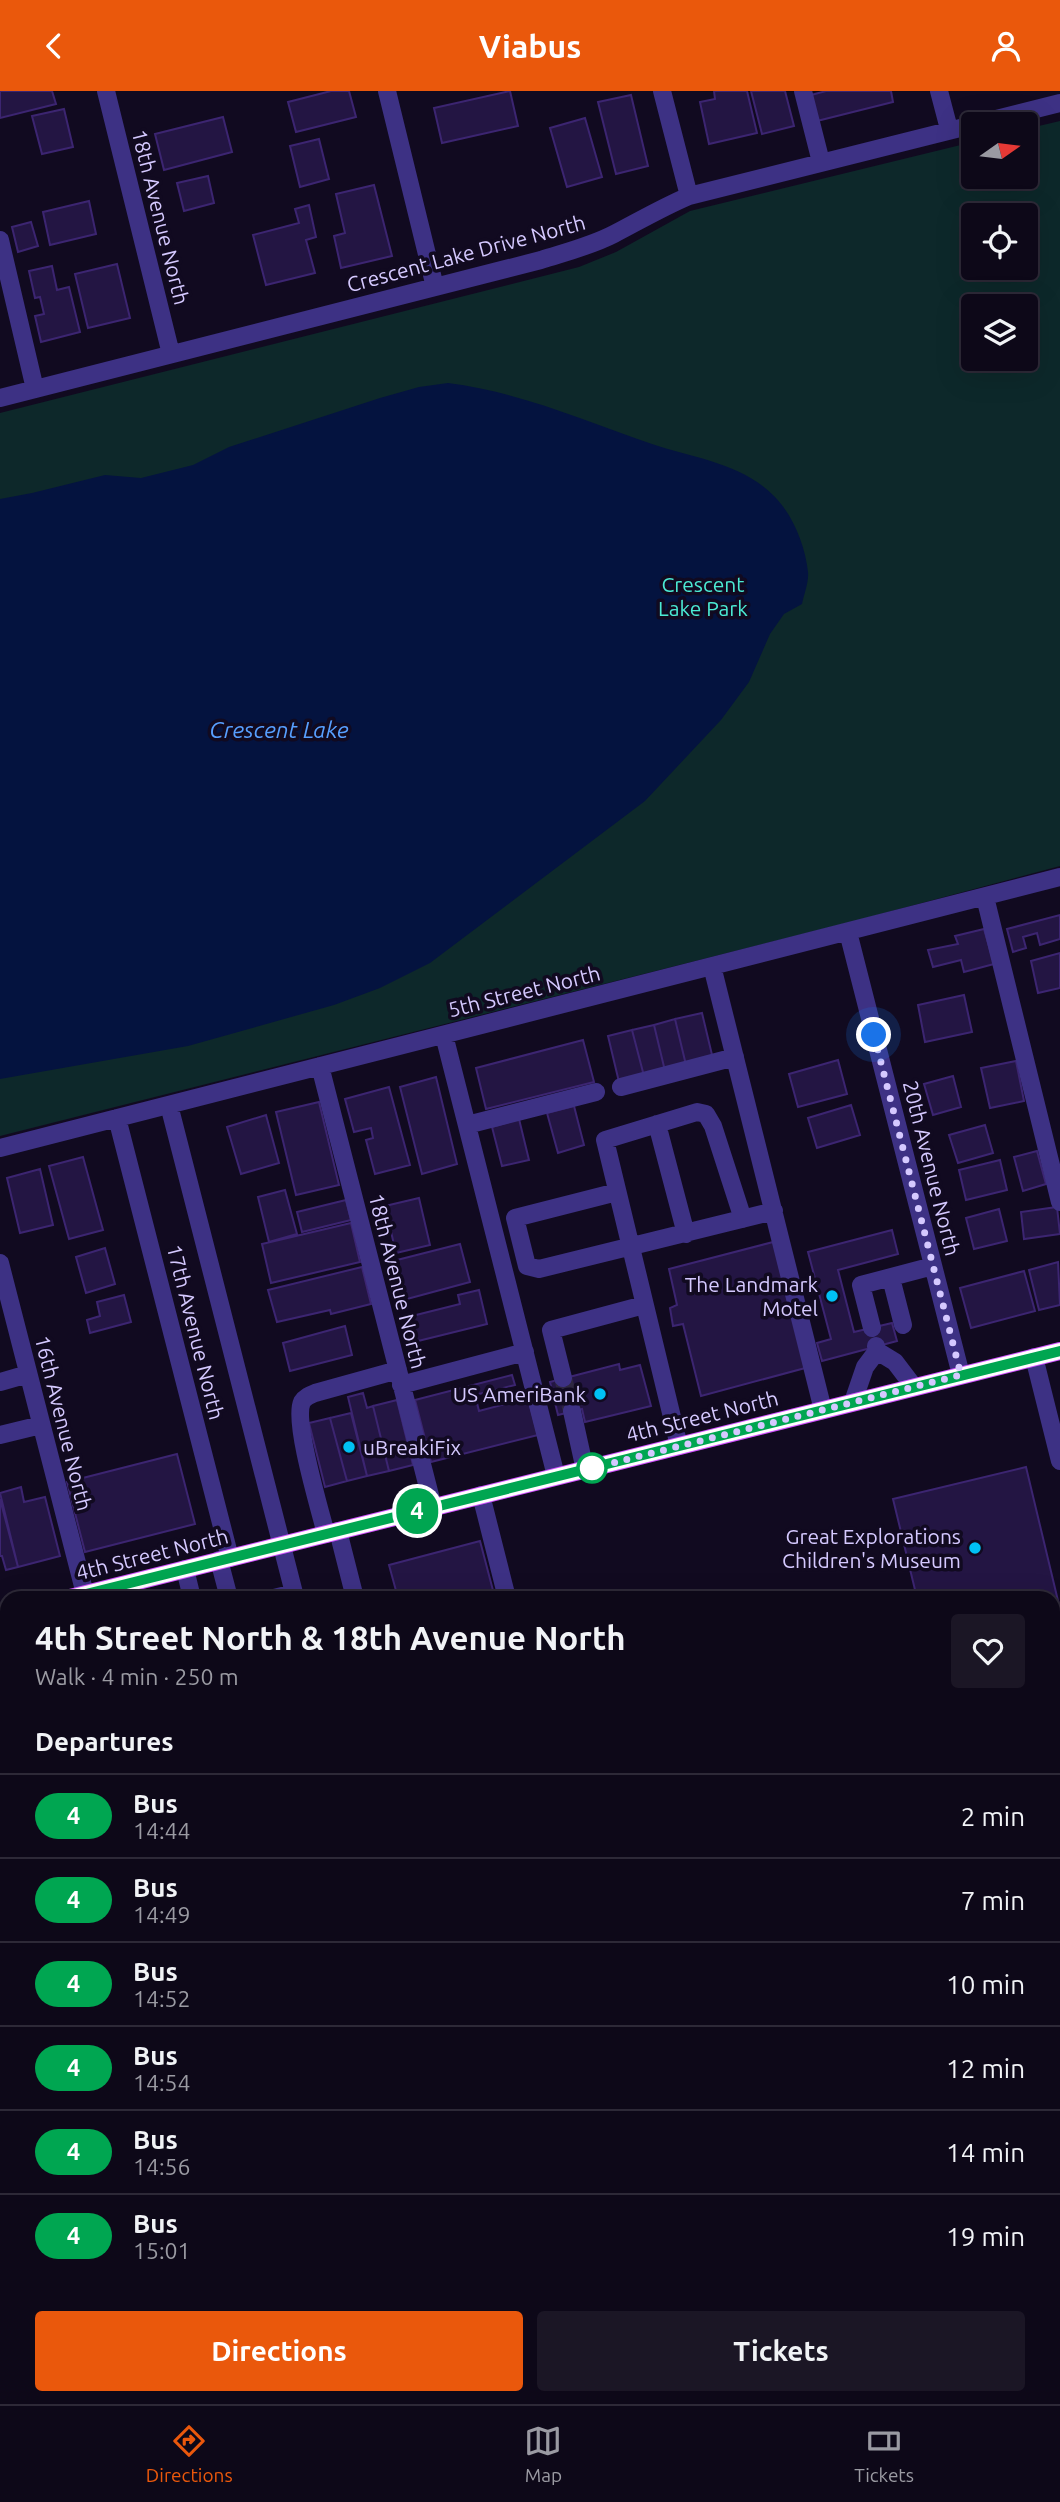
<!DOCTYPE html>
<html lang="en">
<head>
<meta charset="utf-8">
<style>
  body { margin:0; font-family:Ubuntu,sans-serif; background:#1b1625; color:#f1f3f6; height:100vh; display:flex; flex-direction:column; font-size:26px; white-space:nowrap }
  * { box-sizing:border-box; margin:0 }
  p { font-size:23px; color:#9a9aa2 }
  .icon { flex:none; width:38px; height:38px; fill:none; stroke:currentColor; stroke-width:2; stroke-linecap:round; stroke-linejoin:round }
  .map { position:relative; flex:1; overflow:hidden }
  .side { position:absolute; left:0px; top:1500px; width:1060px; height:814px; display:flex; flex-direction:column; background:#0d0818; border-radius:21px 21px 0 0; box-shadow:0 7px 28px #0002,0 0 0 2px #2d2937 }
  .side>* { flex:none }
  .badge { padding:0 14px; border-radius:23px; font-size:24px; line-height:46px }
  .needle { width:46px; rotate:76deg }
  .buttons { position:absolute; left:961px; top:21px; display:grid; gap:14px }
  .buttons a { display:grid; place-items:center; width:77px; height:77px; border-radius:7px; background:#0d0818; box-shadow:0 7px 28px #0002,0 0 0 2px #2d2937; font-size:35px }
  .you { position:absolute; width:35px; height:35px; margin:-18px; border:5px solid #fff; border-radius:50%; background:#1a73e8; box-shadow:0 0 0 10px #1a73e833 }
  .map>.badge { position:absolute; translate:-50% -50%; box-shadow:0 0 0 4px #fff }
  h2 { padding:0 35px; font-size:26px; line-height:63px }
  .round { display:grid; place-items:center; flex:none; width:74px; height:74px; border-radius:7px; background:#1b1625 }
  .headline { display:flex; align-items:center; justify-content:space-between; height:119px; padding:0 35px }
  h1 { font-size:33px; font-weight:700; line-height:52px }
  .primary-button { display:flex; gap:14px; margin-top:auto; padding:14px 35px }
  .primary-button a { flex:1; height:80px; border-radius:7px; background:#ea580c; color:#fff; font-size:28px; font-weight:700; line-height:80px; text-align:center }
  .primary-button a+a { background:#1b1625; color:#f1f3f6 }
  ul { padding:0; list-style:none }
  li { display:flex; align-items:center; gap:21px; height:84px; padding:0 35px; border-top:2px solid #2d2937 }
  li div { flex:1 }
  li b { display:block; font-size:26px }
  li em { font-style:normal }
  li .badge { min-width:77px; font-weight:700; text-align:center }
  header { display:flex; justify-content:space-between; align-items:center; height:91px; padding:0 35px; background:#ea580c; color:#fff; font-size:32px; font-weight:700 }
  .tabs { display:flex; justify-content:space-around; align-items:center; height:98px; border-top:2px solid #2d2937; background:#0d0818; font-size:19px; color:#9a9aa2 }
  .tabs a { display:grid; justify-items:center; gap:4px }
  .tabs .selected { color:#ea580c }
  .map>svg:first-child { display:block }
  .green { fill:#0d282a; fill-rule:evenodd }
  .water { fill:#04133f }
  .building { fill:#231543; stroke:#3c2571; stroke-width:2 }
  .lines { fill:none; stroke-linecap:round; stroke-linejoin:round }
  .minor-tunnel { stroke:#2e2741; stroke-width:18; stroke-dasharray:18 9; stroke-linecap:butt }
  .minor { stroke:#3d3184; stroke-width:18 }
  .major { stroke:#d150ff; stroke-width:18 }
  .line-casing { stroke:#fff; stroke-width:16 }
  .line { stroke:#00a651; stroke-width:10 }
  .walk { stroke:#d5c9ff; stroke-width:7; stroke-dasharray:0 12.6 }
  .poi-dot { fill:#00c1f4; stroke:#110a20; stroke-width:2.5 }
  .stop-dot { fill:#fff; stroke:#00a651; stroke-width:3.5 }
  .labels { text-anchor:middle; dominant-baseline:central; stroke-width:7; stroke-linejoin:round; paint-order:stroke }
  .street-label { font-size:21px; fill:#d5c9ff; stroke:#110a20 }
  .park-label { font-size:21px; fill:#4bead4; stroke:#110a20 }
  .poi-label { font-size:21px; fill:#d5c9ff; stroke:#110a20; text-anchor:end }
  .water-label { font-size:23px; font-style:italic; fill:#579fff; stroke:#110a20 }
</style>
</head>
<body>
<header><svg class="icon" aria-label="back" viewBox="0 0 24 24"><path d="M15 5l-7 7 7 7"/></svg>Viabus<svg class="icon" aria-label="person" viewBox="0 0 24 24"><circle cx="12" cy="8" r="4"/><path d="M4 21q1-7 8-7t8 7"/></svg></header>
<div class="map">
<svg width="1060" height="2313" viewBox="0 0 1060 2313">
  <rect width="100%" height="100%" fill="#110a20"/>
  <path class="green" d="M1060,30v745l-198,53 -862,217v-723l579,-146 37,-15 74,-41 283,-69v35h53v-48zM973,124h53v53h-53zM973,215h53v53h-53z
    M1060,1541v315l-6,2v-316z"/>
  <path class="water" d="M448,292c72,9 137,38 204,61 41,14 90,19 122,52 19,19 31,49 34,76 1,10 -4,22 -6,32l-18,10 -14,20 -21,48 -28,38 -76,81 -215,162 -50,25 -46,17 -146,41 -188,33v-580l32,-6 73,-18 36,3 52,-13 36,-18 151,-49 39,-11z"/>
  <path class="building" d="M0,0h52l4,13 -56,14z
    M331,0h18l7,26 -60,15 -8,-30z
    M510,0l8,35 -76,17 -8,-35z
    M714,0h33l10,42 -48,11 -9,-42 15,-3z
    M751,0h34l9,35 -32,8z
    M826,0h65l2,11 -76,19 -6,-26z
    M631,4l17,71 -32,8 -18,-72z
    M64,18l9,38 -31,7 -10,-38z
    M223,26l9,35 -68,18 -9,-36z
    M585,27l17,59 -35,10 -17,-59z
    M319,48l10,40 -29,8 -10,-41z
    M208,85l6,27 -30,8 -7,-28z
    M374,94l18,71 -51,12 -7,-32 11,-3 -9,-39z
    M89,110l7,33 -46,11 -7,-33z
    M309,114l7,32 -10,3 9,33 -49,12 -13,-50 46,-12 -4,-14z
    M31,131l7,24 -20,6 -6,-25z
    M117,173l13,54 -42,10 -13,-54z
    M52,175l5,24 12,-3 11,45 -39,10 -6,-26 9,-2 -4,-17 -5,1 -6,-27z
    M1060,824v24l-20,6 -3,-12 -14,4 3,11 -13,4 -6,-23z
    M984,838l10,35 -30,8 -3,-12 -28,7 -5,-17 30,-6 -3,-8z
    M1060,862v35l-22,5 -7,-32z
    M964,904l8,37 -47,10 -7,-37z
    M702,922l11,46 -27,6 -11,-46z
    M675,928l11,46 -21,6 -11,-46z
    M654,934l11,46 -21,5 -12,-46z
    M632,939l12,46 -25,6 -11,-46z
    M583,949l11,42 -108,27 -10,-41z
    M838,969l9,34 -49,13 -9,-33z
    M1016,970l8,40 -34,7 -9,-40z
    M953,985l8,31 -28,8 -9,-31z
    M436,986l21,87 -35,10 -22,-87z
    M389,996l21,78 -35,9 -9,-34 7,-2 -2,-10 -17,4 -9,-33z
    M319,1011l20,83 -43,10 -20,-83z
    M851,1014l9,30 -43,13 -9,-30z
    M574,1015l10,39 -26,8 -11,-40z
    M266,1024l13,48 -38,11 -14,-47z
    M519,1028l10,41 -27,6 -10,-39z
    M985,1034l8,28 -35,10 -9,-28z
    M1037,1060l9,33 -23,7 -9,-34z
    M83,1066l20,73 -34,9 -20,-73z
    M1000,1069l7,30 -41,10 -7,-30z
    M40,1078l13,56 -33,8 -13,-55z
    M285,1099l12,44 -28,8 -11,-45z
    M419,1107l11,47 -34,8 -11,-47z
    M346,1109l5,20 -49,12 -5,-20z
    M1057,1116l3,27 -36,5 -3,-27z
    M999,1118l8,32 -33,8 -8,-31z
    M351,1132l9,39 -89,21 -9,-39z
    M892,1139l6,24 -60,16 16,62 38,-9 5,18 -75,20 -5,-18 14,-4 -23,-87z
    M777,1150l32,126 -108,29 -18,-72 -10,2 -3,-18 7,-3 -8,-36z
    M460,1153l10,38 -63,17 -10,-39z
    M105,1157l10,36 -29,9 -10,-36z
    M1058,1171l2,43 -21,5 -10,-40z
    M362,1176l9,37 -40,10 -1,-4 -53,12 -9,-32z
    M1024,1180l11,40 -64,17 -11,-40z
    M479,1199l8,34 -73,18 -6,-25 52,-13 -2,-9z
    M124,1204l7,27 -41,11 -3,-13 13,-4 -3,-14z
    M345,1235l7,29 -62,16 -7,-28z
    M619,1273l1,6 20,-5 11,41 -66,16 -3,-13 -24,6 -8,-33z
    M512,1284l3,10 -40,10 4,16 49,-13 10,37 -107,27 -16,-62z
    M363,1302l4,15 6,-2 16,65 -22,5 -19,-79z
    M397,1309l16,65 -24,6 -16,-65z
    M351,1322l16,63 -20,5 -17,-63z
    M330,1327l17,63 -22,6 -16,-64z
    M177,1363l18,70 -110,28 -18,-70z
    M1026,1376l34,142v23l-6,1v-35h-137l-24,-99z
    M21,1396l3,15 21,-5 15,59 -42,11 -18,-74z
    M0,1408l18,68 -12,3 -4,-14h-2z
    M480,1450l15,57h-97l-9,-33z
    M7,1571v80l-7,2v-80z
    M7,1749v22l-7,2v-23z
    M7,1798v30l-7,-25v-3z
    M7,1928v23l-5,-22z
    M7,2043v32l-7,2v-32z
    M1059,2048l1,31 -6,2v-31z
    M1060,2155v36l-6,2v-36z
    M7,2190v34l-7,1v-33z
    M1060,2199v28l-6,-26z
    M7,2239v35l-7,2v-35z
    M1060,2248v20l-5,-19z
    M1060,2294v19h-1l-4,-18z
    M7,2297v9h12l1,6 13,-3 2,4h-35v-14z
    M277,2306h60l1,7h-59z
    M366,2306h20l2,7h-20z
    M652,2306h4l2,7h-30z
    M675,2306h22l1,7h-22z
    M721,2306h22l1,7h-21z
    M487,2307l2,6h-27z"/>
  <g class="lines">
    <path class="minor-tunnel" d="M563,1287l9,33"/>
    <path class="minor" d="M106,0l65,263
      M387,0l48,196
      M662,0l27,105
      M803,0l18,71
      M939,0l10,38
      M0,149l35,149
      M0,307l541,-138c25,-8 50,-14 73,-26 25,-13 49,-27 75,-38l371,-93
      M985,806l75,305
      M848,841l113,443
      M712,875l111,444
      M444,944l112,441
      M320,975l113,441
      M621,996l114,-30
      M169,1014l125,488 -20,5
      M117,1027l113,440
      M657,1033l29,110
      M467,1034l129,-33
      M0,1057l1060,-271
      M617,1101l-102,26 12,48 12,3 235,-58
      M0,1172l85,331
      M891,1187l12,47
      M872,1237l-11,-43 72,-19
      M877,1260l18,11 19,25
      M1034,1266l26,104
      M563,1287l-12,-48 93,-25
      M0,1291l28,-8
      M401,1294l124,-33
      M853,1311l12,-35 12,-16 -1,-5
      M572,1320l13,59
      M0,1344l41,-10
      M679,1355l-74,-306 92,-28 9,2 7,12 30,93
      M481,1404l26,103
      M338,1440l17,67
      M326,1443c-6,-24 -33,-113 -24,-132 3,-5 8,-7 13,-9l83,-23
      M219,1469l10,38
      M185,1478l7,29
      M0,1682l7,-1
      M1054,1891l6,-2
      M0,1985l7,27
      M0,2159l7,-1
      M82,2306l2,7
      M241,2306l2,7
      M397,2306l1,7
      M560,2306l1,7
      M711,2306l2,7
      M873,2306l1,7
      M1019,2306l2,7"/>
    <path class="major" d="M70,1507l990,-247
      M0,1524l7,-1"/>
  </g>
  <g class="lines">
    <defs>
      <path id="line" d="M70,1507l990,-247"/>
    </defs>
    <use href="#line" class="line-casing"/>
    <use href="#line" class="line"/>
    <path class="walk" d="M592,1377l-7,2 376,-95 -87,-340"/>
  </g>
  <g class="poi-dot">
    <circle cx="832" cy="1205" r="7"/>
    <circle cx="600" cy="1303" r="7"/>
    <circle cx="349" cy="1356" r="7"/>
    <circle cx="975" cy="1457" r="7"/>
  </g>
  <circle class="stop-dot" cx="592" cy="1377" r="14"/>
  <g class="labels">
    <g class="street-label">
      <text transform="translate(161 126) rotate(76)">18th Avenue North</text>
      <text transform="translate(466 162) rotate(-15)">Crescent Lake Drive North</text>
      <text transform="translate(524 900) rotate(-14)">5th Street North</text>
      <text transform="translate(932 1077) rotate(76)">20th Avenue North</text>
      <text transform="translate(398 1190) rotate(76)">18th Avenue North</text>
      <text transform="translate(196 1241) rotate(76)">17th Avenue North</text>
      <text transform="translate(702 1325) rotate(-14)">4th Street North</text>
      <text transform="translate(64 1332) rotate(76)">16th Avenue North</text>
      <text transform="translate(152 1463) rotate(-14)">4th Street North</text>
    </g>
    <g class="park-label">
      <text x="703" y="493">Crescent<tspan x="703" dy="24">Lake Park</tspan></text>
    </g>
    <g class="poi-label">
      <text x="818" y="1193">The Landmark<tspan x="818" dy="24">Motel</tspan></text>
      <text x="586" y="1303">US AmeriBank</text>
      <text x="363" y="1356" text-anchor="start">uBreakiFix</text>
      <text x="961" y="1445">Great Explorations<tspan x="961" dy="24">Children's Museum</tspan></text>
    </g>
    <g class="water-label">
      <text x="279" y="638">Crescent Lake</text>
    </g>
  </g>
</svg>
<div class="buttons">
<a><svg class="needle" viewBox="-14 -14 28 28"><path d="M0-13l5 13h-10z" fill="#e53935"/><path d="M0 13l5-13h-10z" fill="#9a9aa2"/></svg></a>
<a><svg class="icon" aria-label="locate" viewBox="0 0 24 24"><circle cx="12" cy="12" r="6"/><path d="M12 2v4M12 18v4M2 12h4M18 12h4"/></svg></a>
<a><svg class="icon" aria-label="layers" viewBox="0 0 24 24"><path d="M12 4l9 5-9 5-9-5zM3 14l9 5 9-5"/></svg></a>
</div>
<div class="you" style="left:874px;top:944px"></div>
<b class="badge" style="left:417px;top:1420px;background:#00a651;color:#fff">4</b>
<section class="side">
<div class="headline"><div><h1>4th Street North &amp; 18th Avenue North</h1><p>Walk · 4 min · 250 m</p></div><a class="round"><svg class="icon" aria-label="heart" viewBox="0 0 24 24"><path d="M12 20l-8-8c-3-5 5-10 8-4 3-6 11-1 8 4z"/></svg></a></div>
<h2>Departures</h2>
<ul>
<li><span class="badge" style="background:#00a651;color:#fff">4</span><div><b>Bus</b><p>14:44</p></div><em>2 min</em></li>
<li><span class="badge" style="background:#00a651;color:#fff">4</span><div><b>Bus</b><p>14:49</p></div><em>7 min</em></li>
<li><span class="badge" style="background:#00a651;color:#fff">4</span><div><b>Bus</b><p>14:52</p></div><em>10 min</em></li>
<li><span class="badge" style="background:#00a651;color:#fff">4</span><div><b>Bus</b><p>14:54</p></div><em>12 min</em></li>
<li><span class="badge" style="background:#00a651;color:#fff">4</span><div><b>Bus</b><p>14:56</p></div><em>14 min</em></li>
<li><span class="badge" style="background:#00a651;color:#fff">4</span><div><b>Bus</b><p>15:01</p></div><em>19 min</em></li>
</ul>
<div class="primary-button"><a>Directions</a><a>Tickets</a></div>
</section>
</div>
<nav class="tabs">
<a class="selected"><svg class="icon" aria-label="directions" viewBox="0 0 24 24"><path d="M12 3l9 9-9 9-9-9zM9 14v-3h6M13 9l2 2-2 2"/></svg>Directions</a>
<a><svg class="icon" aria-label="map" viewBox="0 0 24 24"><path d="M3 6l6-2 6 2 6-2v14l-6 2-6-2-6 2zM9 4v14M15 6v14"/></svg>Map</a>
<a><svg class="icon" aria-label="tickets" viewBox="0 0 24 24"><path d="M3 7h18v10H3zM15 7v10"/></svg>Tickets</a>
</nav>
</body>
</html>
